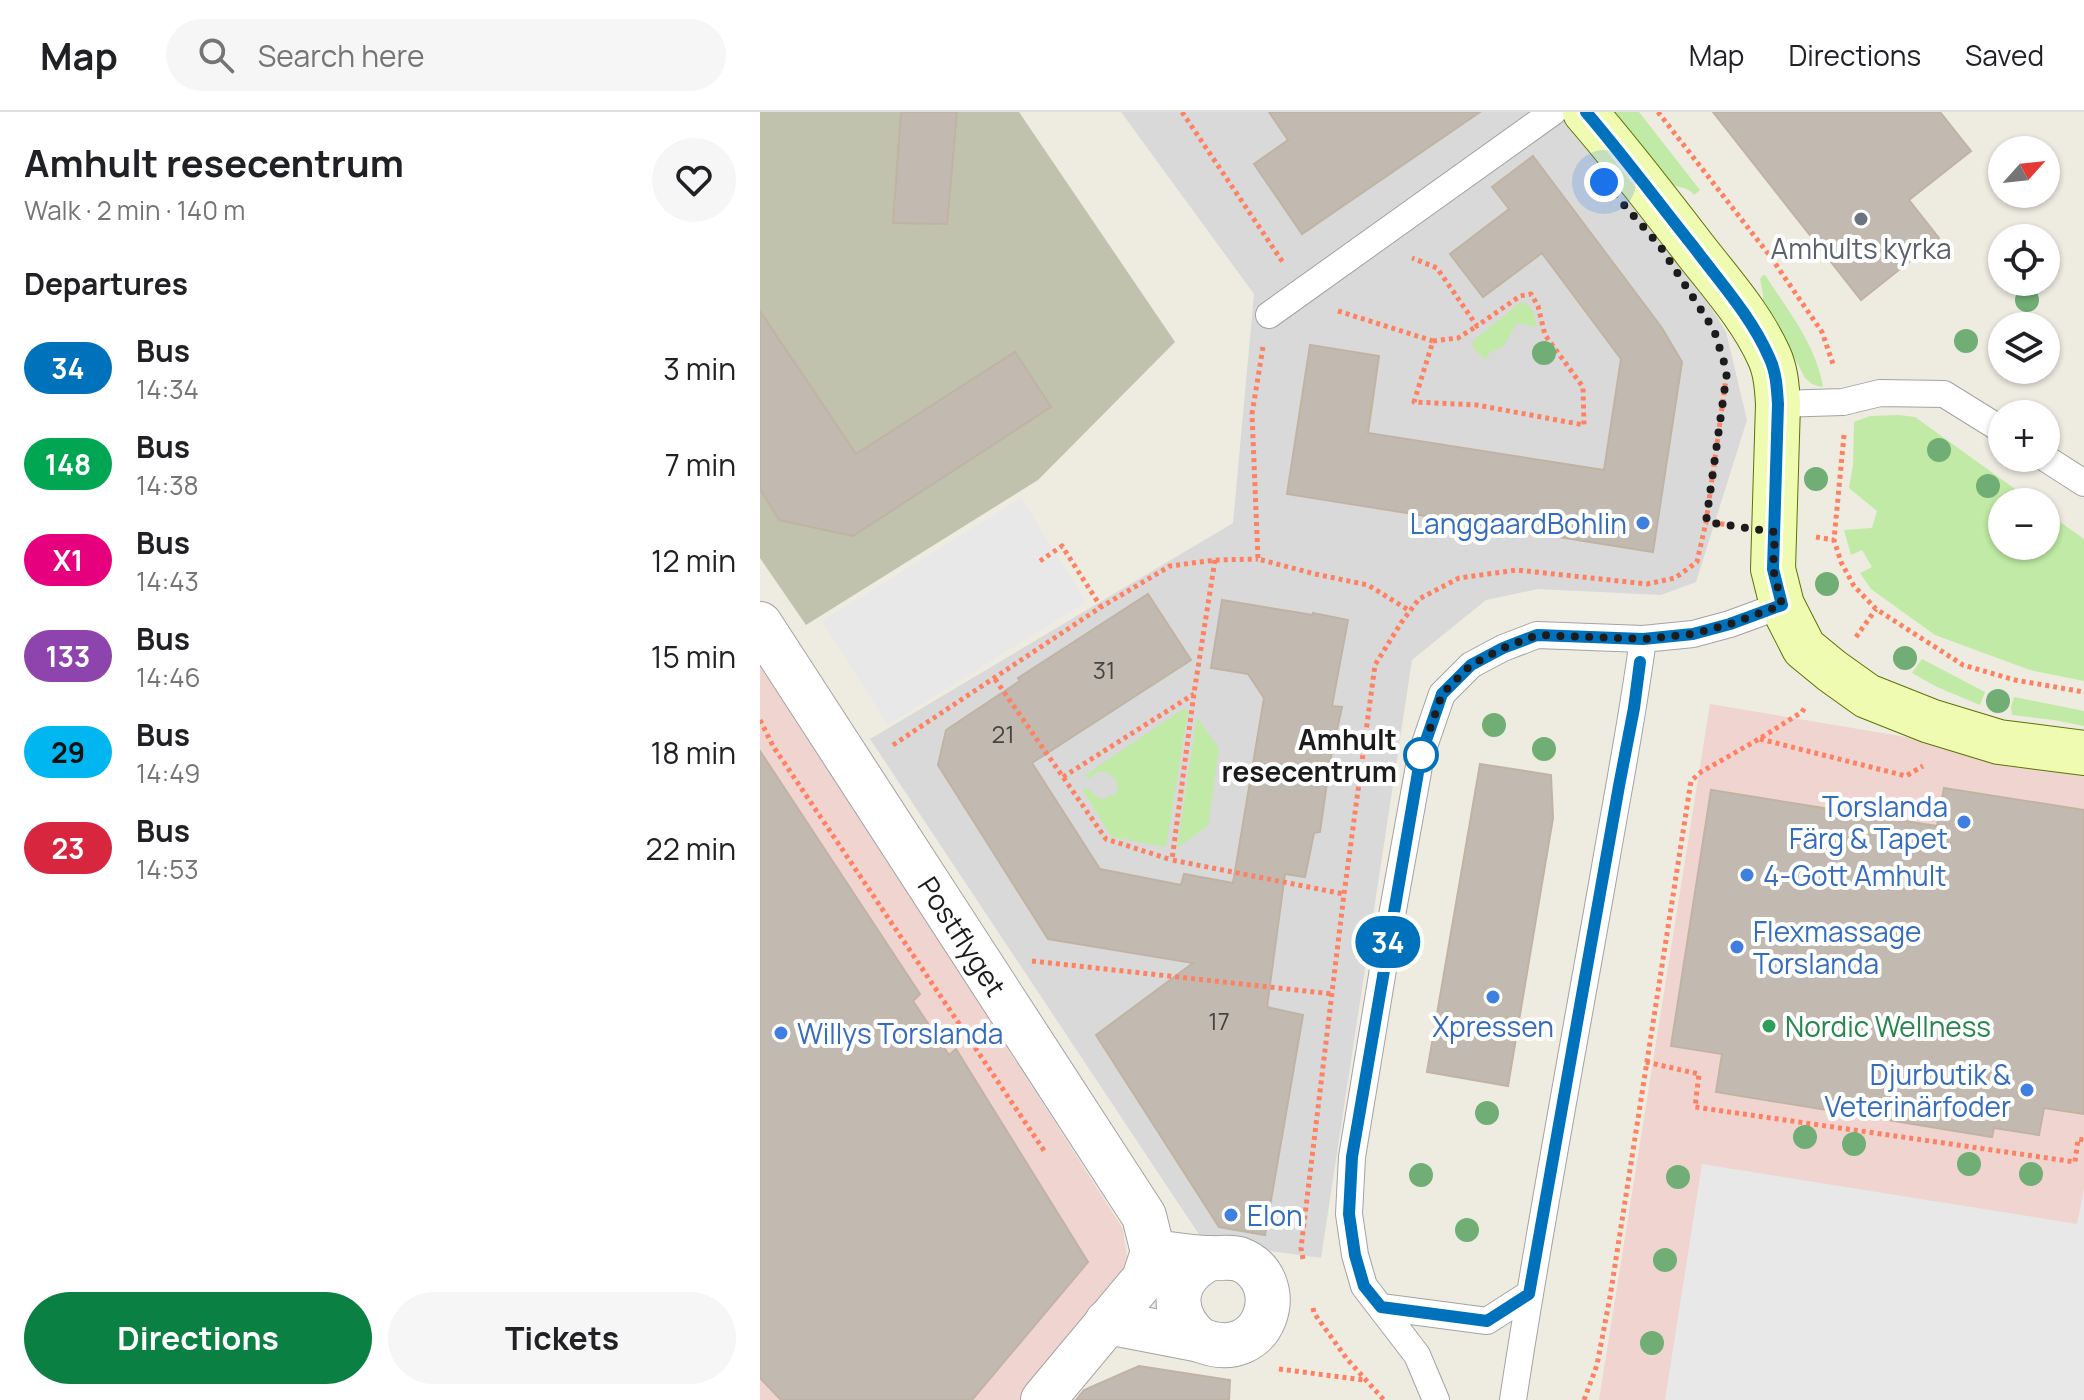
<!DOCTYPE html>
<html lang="en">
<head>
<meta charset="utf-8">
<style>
  body { margin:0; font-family:Manrope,sans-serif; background:#f6f6f6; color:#202124; height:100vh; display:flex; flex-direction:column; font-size:30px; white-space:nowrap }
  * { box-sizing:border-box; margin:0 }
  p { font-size:26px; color:#757577 }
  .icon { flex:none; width:44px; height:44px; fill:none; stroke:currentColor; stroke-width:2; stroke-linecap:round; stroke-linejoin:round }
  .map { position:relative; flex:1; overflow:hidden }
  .side { display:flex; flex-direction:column; background:#fff; width:760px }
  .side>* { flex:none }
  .badge { padding:0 16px; border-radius:26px; font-size:28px; line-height:52px }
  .needle { width:52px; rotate:63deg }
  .buttons { position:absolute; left:1228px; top:24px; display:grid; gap:16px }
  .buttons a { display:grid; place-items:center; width:72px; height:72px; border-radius:50%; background:#fff; box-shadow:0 2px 6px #0004; font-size:40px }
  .you { position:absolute; width:40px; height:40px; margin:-20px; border:6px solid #fff; border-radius:50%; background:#1a73e8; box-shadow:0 0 0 12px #1a73e833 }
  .map>.badge { position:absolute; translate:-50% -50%; box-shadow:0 0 0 4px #fff }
  h2 { padding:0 24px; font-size:30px; line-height:72px }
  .round { display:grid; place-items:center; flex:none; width:84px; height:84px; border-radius:42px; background:#f6f6f6 }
  .overview { display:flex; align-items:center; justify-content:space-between; height:136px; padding:0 24px }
  h1 { font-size:38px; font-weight:700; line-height:60px }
  .primary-button { display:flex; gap:16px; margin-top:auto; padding:16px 24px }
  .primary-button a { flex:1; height:92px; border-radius:48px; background:#0b8043; color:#fff; font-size:32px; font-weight:700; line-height:92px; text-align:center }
  .primary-button a+a { background:#f6f6f6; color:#202124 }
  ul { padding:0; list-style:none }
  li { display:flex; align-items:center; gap:24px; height:96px; padding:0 24px }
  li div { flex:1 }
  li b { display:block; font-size:30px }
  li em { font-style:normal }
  li .badge { min-width:88px; font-weight:700; text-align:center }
  header { display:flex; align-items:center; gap:48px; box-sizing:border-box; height:112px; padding:0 40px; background:#fff; border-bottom:2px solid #e0e0e0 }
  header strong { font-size:38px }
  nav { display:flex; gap:44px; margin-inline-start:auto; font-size:28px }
  .search { width:560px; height:72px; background:#f6f6f6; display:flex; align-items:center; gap:20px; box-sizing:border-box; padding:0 28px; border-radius:44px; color:#757577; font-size:30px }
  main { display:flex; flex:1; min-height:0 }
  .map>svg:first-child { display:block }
  .residential { fill:#dad9d9 }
  .commercial { fill:#f0d4cf }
  .construction { fill:#c0c2ad }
  .grass { fill:#c0eaa5 }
  .parking { fill:#e8e8e8 }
  .building { fill:#c2bab0; stroke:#c0b3a3; stroke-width:2 }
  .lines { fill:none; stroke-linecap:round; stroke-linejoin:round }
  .lane-casing { stroke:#a3a3a3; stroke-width:28 }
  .street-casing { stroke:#a3a3a3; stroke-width:46 }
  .secondary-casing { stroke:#5c7402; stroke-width:46 }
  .path { stroke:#fd8263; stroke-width:5; stroke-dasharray:4 4; stroke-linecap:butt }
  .lane { stroke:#fff; stroke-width:26 }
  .street { stroke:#fff; stroke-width:44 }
  .secondary { stroke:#f0fbb2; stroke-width:44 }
  .tree { fill:#70ae75 }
  .line-casing { stroke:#fff; stroke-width:18 }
  .line { stroke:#0072bc; stroke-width:12 }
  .walk { stroke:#1c1c1c; stroke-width:8; stroke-dasharray:0 14.4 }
  .worship-dot { fill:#6b7280; stroke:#fff; stroke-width:3 }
  .shop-dot { fill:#3f7fe0; stroke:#fff; stroke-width:3 }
  .stop-dot { fill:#fff; stroke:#0072bc; stroke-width:4 }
  .leisure-dot { fill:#2e9e5b; stroke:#fff; stroke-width:3 }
  .labels { text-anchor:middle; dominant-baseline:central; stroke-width:8; stroke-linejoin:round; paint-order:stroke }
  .number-label { font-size:24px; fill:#464441 }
  .worship-label { font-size:28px; fill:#5b616d; stroke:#fff }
  .shop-label { font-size:28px; fill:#366cbe; stroke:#fff; text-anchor:start }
  .stop-label { font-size:28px; font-weight:bold; fill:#1c1c1c; stroke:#fff; text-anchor:end }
  .street-label { font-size:28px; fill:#1c1c1c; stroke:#fff }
  .leisure-label { font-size:28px; fill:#27864d; stroke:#fff; text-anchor:start }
</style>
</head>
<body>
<header>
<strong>Map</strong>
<div class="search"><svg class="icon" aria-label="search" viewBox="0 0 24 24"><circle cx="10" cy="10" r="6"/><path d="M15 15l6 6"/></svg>Search here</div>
<nav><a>Map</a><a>Directions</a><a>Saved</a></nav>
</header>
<main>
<section class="side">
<div class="overview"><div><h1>Amhult resecentrum</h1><p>Walk · 2 min · 140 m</p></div><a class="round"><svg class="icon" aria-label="heart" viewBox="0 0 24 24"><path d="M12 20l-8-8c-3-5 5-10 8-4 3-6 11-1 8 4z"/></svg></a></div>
<h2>Departures</h2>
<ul>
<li><span class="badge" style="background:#0072bc;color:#fff">34</span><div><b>Bus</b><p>14:34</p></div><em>3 min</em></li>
<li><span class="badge" style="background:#00a651;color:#fff">148</span><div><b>Bus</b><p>14:38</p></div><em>7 min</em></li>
<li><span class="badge" style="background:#e6007e;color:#fff">X1</span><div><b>Bus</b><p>14:43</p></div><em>12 min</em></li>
<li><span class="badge" style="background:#8e44ad;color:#fff">133</span><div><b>Bus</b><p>14:46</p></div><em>15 min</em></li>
<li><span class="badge" style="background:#00b6f1;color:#111">29</span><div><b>Bus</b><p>14:49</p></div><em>18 min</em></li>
<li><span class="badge" style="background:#d7263d;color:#fff">23</span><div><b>Bus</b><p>14:53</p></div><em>22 min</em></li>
</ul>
<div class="primary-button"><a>Directions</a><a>Tickets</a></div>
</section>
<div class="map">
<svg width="1324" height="1288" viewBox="0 0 1324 1288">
  <rect width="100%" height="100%" fill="#eeebe1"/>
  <path class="residential" d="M361,0h445l93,110 67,110 21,88 -51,162 -35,13 -123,-6 -52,11 -74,60 -91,598 -117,-16 -334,-503 363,-216 21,-229z"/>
  <path class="commercial" d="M0,549l363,568 6,42 -109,129h-260z
    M950,592l374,63v633h-485z"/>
  <path class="construction" d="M0,0h259l156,230 -137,138 -232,145 -46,-67z"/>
  <path class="grass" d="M855,0h24l61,78 -6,5c-7,-10 -18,-6 -26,-13z
    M1003,163h2c23,36 50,68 58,111l-2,1 -9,-3 -7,-6 -17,-33 -25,-37v-14l-3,-15z
    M761,190c13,3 13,13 16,25l-20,-4 -14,24 -13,5 -4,8 -12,-11 -2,-7z
    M1139,303l16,2 118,85h-31v44h44v-34l38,27v142l-54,-11 -95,-35 -64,-46 -11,-16 12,-6 -10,-17 -11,5 -7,-25 28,-2 5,-17 -28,-23 4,-23 1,-43 16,-6z
    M1162,547l63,33 -5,13 -43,-18 -25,-14z
    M1254,585l70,14v15l-30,-6 -42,-5 -1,-8z
    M423,597l5,2 -22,136 -54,-10 -29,-46 1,-4c8,3 11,11 20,12l12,-6c4,-10 -1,-16 -10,-21h-9l-6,6 -7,-2z
    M437,605l22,31 -11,78 -31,22z"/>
  <path class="parking" d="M261,386l65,104 -198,123 -66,-104z
    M942,1052l375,60 7,-36v212h-419z"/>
  <path class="building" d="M141,0h56l-10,112 -54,-1z
    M509,0h211l-178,122 -48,-70 34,-24z
    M953,0h227l31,39 -62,49 30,38 -78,62z
    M773,44l129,172 20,34 -29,190 -366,-58 23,-149 69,11 -11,77 236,37 17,-111 -79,-106 -59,44 -33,-43 59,-45 -17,-22z
    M0,199l96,143 159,-102 36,55 -198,129 -74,-16 -19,-31z
    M388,482l43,66 -159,103 68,106 81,16 3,-11 49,9 31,-185 -16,-24 -37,-6 11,-68 91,15v-2l35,7 -16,86 10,1 -12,55 -10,70 -6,1 -9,44 -20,-3 -18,133 36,8 -38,220 -46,-8 -123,-192 97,-72 -145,-24 -110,-174 8,-35 74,-49 -2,-3z
    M0,639l160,243 -7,7 36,54 7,-6 132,213 -116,138h-191l-21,-22z
    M720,652l71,11 2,43 -45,268 -81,-14z
    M1184,676l140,22v304l-40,-6 -5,27 -45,-7 -2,9 -276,-45 6,-38 -51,-8 40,-256 226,36z
    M379,1254l91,14 -1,20h-153l8,-10z"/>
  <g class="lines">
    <defs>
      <path id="lane" d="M509,203l284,-203
        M1018,292l65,-2 37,-9 64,1 58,36
        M1285,346l39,25
        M621,1195l106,14 42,-27
        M676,1288l-19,-45 -53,-69 -9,-31 -6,-41 3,-57 39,-236 30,-166 21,-61 29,-29 32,-17 34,-13 106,4 50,-5 37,-10 52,-19
        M753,1288c27,-178 61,-356 92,-533 13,-76 28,-152 38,-228"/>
      <g id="street">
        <path id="s1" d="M0,512l384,592 9,36 -9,27 -101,121"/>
        <path d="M347,1210l93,18c67,27 92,-61 39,-81 -11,-3 -20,0 -31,-1 -18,0 -37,-4 -55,-6"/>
        <path d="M440,1228c-32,-27 -28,-63 10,-82"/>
      </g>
      <path id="secondary" d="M825,0c39,45 75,92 111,139 26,33 56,67 73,105 7,15 8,32 9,48l-5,165 9,36 22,43 28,23 35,25 63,25 69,21 85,11"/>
    </defs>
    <use href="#lane" class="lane-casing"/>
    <use href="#street" class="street-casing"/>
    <use href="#secondary" class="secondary-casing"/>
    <path class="path" d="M422,0l102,152
      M898,0l112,144 52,76 12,35
      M578,199l95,30 -19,61 63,3 107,20 -1,-38 -38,-52 -7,-29 -7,-12 -11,2 -43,30 -40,-58 -25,-10
      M673,229l25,-3 19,-12
      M503,235l-11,67 6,145 57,15 53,11 42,26
      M1084,323l-10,105 7,22 13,24 22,23 87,56 52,15 69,12
      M946,410l21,-150
      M1056,425l18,3
      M455,448l-21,133 -22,167 172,34
      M280,449l22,-15 39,61
      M1096,525l20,-28
      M235,567l111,160 66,21
      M0,608l13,26 272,406
      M1000,627l146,37 17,-10
      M133,633l208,-138 69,-41 45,-6 43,-1
      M303,665l131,-83
      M272,849l301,33
      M886,950l53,12 -4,33 380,55 3,-23 6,1
      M543,1147l-2,-11 43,-354 31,-229 26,-42 18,-24 40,-21 58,-8 130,14 28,-6 22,-16 9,-40 24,3
      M553,1196l1,5 33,46 37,41
      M519,1257l85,11
      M824,1288l13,-35 13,-68 81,-516 10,-9 58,-33 43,-27 3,-5"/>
    <use href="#lane" class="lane"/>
    <use href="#street" class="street"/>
    <use href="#secondary" class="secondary"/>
  </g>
  <g class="tree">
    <circle cx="1267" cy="188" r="12"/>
    <circle cx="1206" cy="229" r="12"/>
    <circle cx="784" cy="241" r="12"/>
    <circle cx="1179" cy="338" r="12"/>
    <circle cx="1056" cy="367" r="12"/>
    <circle cx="1228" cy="374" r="12"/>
    <circle cx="1067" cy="472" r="12"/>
    <circle cx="1145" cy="546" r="12"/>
    <circle cx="1238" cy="589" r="12"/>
    <circle cx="734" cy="613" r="12"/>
    <circle cx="784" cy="637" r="12"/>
    <circle cx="727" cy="1001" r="12"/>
    <circle cx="1045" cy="1025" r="12"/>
    <circle cx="1094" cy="1032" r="12"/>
    <circle cx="1209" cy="1052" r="12"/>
    <circle cx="1271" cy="1062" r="12"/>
    <circle cx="661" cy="1063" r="12"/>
    <circle cx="918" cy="1065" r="12"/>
    <circle cx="707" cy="1118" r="12"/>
    <circle cx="905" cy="1148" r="12"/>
    <circle cx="892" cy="1231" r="12"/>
  </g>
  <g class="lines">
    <defs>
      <path id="line" d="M826,0c37,43 71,89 107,134 26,35 58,70 76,111 7,14 8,31 9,47l-5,165 9,36 -52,19 -37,10 -50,5 -106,-4 -34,13 -32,17 -29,29 -21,61 -69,402 -3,57 6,41 9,31 17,21 106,14 42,-27 90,-508 15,-78 6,-46"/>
    </defs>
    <use href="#line" class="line-casing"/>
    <use href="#line" class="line"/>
    <path class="walk" d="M661,643l21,-61 29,-29 32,-17 34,-13 106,4 50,-5 37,-10 52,-19 -9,-36 2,-37 -69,-10 21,-150 -13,-42 -54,-84 -56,-64"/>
  </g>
  <circle class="worship-dot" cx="1101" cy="107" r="8"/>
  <g class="shop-dot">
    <circle cx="883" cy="411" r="8"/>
    <circle cx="1204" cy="710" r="8"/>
    <circle cx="987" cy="763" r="8"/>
    <circle cx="977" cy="835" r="8"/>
    <circle cx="733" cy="885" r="8"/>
    <circle cx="21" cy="921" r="8"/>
    <circle cx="1267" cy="978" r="8"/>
    <circle cx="471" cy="1103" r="8"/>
  </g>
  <circle class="stop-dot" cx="661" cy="643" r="16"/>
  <circle class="leisure-dot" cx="1009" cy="914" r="8"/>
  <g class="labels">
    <g class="number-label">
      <text x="344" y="557">31</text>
      <text x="243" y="621">21</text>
      <text x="459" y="908">17</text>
    </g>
    <g class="worship-label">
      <text x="1101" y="136">Amhults kyrka</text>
    </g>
    <g class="shop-label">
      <text x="867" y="411" text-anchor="end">LanggaardBohlin</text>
      <text x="1188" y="694" text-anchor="end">Torslanda<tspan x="1188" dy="32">Färg &amp; Tapet</tspan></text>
      <text x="1003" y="763">4-Gott Amhult</text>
      <text x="993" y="819">Flexmassage<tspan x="993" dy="32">Torslanda</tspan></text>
      <text x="733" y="914" text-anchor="middle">Xpressen</text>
      <text x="37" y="921">Willys Torslanda</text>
      <text x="1251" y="962" text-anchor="end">Djurbutik &amp;<tspan x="1251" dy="32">Veterinärfoder</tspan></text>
      <text x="487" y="1103">Elon</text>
    </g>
    <g class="stop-label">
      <text x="637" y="627">Amhult<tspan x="637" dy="32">resecentrum</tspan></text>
    </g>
    <g class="street-label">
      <text stroke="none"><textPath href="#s1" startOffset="372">Postflyget</textPath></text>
    </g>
    <g class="leisure-label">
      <text x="1025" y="914">Nordic Wellness</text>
    </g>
  </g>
</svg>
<div class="buttons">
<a><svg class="needle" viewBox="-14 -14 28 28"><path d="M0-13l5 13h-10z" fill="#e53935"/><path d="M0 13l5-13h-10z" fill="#757577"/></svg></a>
<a><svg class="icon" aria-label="locate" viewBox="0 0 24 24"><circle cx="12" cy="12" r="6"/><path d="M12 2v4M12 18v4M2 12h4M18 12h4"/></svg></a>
<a><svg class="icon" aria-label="layers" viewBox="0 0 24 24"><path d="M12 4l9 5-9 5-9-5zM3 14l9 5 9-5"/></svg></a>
<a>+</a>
<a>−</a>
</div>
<div class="you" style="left:844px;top:70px"></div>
<b class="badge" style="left:628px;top:830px;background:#0072bc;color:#fff">34</b>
</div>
</main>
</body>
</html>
